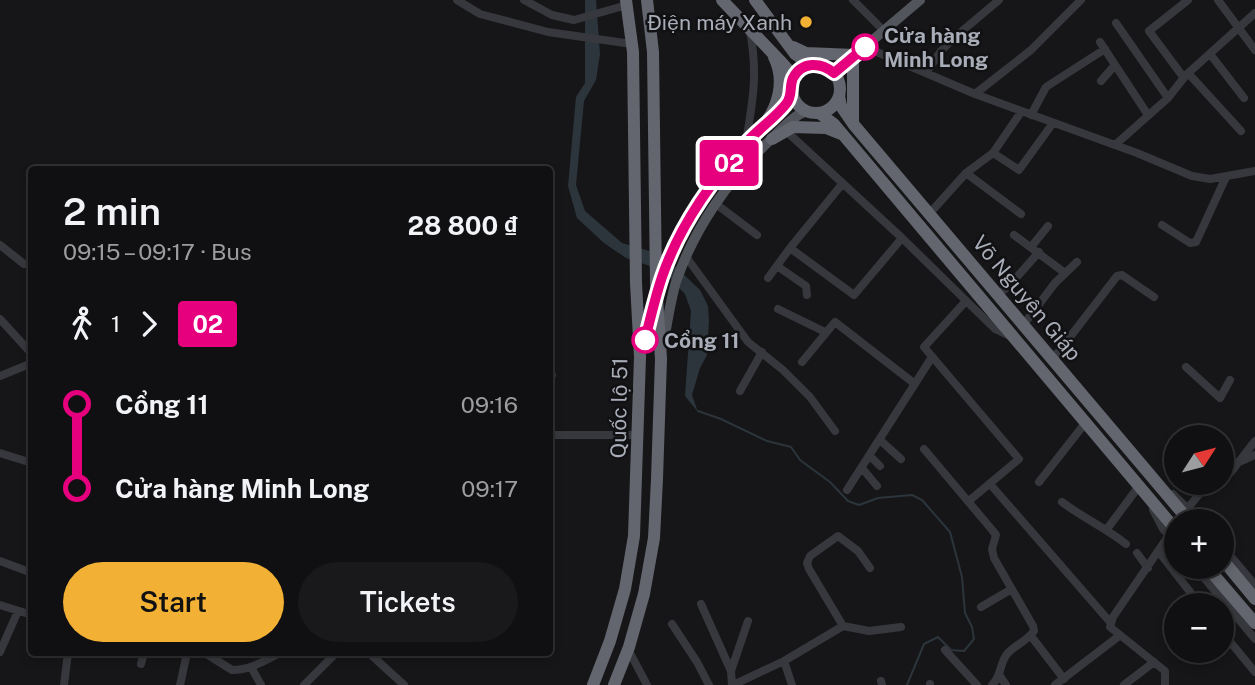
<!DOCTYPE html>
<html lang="en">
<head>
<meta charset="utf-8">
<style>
  body { margin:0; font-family:"Public Sans",sans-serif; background:#19191b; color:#f1f3f6; height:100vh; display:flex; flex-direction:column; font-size:26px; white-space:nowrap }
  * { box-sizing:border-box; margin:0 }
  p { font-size:23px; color:#9c9d9f }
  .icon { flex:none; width:38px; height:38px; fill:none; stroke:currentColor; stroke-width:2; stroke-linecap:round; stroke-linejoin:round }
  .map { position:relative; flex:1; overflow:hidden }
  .panel { position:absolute; left:28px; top:166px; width:525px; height:490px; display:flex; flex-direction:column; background:#101012; border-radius:7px; box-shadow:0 4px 10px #0003,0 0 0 2px #303032 }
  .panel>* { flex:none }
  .badge { padding:0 14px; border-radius:5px; font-size:24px; line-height:46px }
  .needle { width:46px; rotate:54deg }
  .controls { position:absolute; left:1164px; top:425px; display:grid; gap:14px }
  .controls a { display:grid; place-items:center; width:70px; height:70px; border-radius:50%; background:#101012; box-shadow:0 4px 10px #0003,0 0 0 2px #303032; font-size:35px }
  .map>.badge { position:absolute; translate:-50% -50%; box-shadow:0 0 0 4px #fff }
  .legs { display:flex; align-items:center; gap:10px; height:77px; padding:0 35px; font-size:23px }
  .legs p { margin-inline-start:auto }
  .overview { display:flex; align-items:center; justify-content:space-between; height:119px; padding:0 35px }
  h1 { font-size:38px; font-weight:600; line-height:52px }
  .button { display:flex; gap:14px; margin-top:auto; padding:14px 35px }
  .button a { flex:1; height:80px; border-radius:42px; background:#f2b134; color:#111; font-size:28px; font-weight:600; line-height:80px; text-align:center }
  .button a+a { background:#19191b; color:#f1f3f6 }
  ul { padding:0 35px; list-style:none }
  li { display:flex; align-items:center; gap:24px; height:84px; font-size:26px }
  li i { display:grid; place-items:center; width:10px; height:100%; margin:0 9px; background:currentColor }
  li i::after { content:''; width:18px; height:18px; margin:-9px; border:5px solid; border-radius:50%; background:#101012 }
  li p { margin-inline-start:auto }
  li:first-child i { background:linear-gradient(#0000 50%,currentColor 0) }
  li:last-child i { background:linear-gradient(currentColor 50%,#0000 0) }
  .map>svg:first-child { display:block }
  .water { fill:#2c353c }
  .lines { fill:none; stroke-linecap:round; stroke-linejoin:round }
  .stream { stroke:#2c353c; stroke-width:2 }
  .minor { stroke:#37383d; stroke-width:8 }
  .major { stroke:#53555c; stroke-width:10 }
  .highway { stroke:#63666e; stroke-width:12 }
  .line-1-casing { stroke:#fff; stroke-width:16 }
  .line-1 { stroke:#e6007e; stroke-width:10 }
  .poi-dot { fill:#f2b134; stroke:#111113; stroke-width:2.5 }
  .stop-1-dot { fill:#fff; stroke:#e6007e; stroke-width:3.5 }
  .labels { text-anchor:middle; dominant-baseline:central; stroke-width:5; stroke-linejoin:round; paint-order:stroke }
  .poi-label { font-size:21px; fill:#a8adb8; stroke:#111113; text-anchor:end }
  .stop-label { font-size:21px; font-weight:bold; fill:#a8adb8; stroke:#111113; text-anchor:start }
  .street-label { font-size:21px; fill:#a8adb8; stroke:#111113 }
</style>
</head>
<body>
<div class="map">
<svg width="1255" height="685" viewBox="0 0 1255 685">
  <rect width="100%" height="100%" fill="#161618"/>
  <path class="water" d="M585,0h11l4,54 -4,26 -12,21 -8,84 9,26 37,32 41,12 37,35 8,16 1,15 -2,34 -7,13 -8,27 6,17 -13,-16 6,-85 -6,-17 -23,-24 -36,-12 -22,-15 -27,-25 -9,-32 8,-89 9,-14z"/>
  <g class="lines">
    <path class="stream" d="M698,411l23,8 46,22 24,6 9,13 30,22 18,19 11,4 19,-7 34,-3 10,5 28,32 12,45 3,36 7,14 2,12 -10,12 -13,-1 -13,-13 -14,7 -17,41"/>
    <path class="minor" d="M457,0l23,14 68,18 84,12
      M524,0l28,15 22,5 53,-15
      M853,0l31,31
      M1218,0l37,50
      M1116,23l52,75
      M1100,42l48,73
      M865,47l110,47 162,59 55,23 18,3 45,-8
      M1210,54l34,44
      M926,73l15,-22 14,-14 44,-37
      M1188,73l53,58
      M1184,78l-35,-47 39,-31
      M1101,81l14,-16
      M975,94l56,-44 50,-50
      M1031,115l15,-28 59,-38
      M785,130l117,108 93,91 17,8
      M746,142c7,-43 12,-68 4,-111
      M1115,145l53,-47 18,-23 69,-62
      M993,153l26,17 34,-47
      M966,173l55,41
      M843,183l-53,65 64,47 48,-57
      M716,204l41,31
      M930,213l36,-40 27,-20 28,-41
      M1162,225l28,18 6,-1 30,-65
      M1014,235l51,38
      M0,245l24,19
      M1031,247l17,-21
      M687,258l61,84 35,28 27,27 25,34
      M777,266l29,20 1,9
      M768,278l22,-30
      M998,294l10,-7 31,-35
      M966,301l-42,46 95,112 -49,41
      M778,309l47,23
      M0,319l32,35
      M1024,324l31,-41 22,-21
      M1053,359l64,-83 5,-1 32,22
      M802,362l33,-40 80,62
      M1186,367l34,31 10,-18
      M550,375h2
      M0,376l32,-13
      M740,391l22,-39
      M550,435h88
      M880,440l21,19
      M924,449l69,82 3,4 -4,14 2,9 39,68 1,5c-7,10 -19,14 -27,23 -8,10 -5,22 -15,31
      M0,453l32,10
      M870,456l10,10
      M1239,462l16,-7
      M862,468l15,18
      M1222,477l9,-5 24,-31
      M1039,482l47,-60
      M990,484l120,138
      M847,490l85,-133
      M1173,494l28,28
      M1062,502c21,16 44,26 64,42
      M1188,508l20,-25
      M1153,510l10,19 13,15
      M1107,529l32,-43
      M1222,546l33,39
      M1159,552l42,54
      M1137,553l11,15
      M0,561l32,12
      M1195,567l60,72
      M701,604l30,67
      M0,605l32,10
      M981,607l29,-17
      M672,624l25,38 12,23
      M843,626l26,5 32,-4
      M1222,632l33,40
      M1031,636l33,43
      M628,649l19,36
      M945,650l32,35
      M0,652l18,-41
      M205,653l27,17c18,0 32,-9 48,-17
      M369,653l35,32
      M109,654l1,-1
      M784,661l8,24
      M141,664l3,-11
      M251,667l10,18
      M1000,676l6,9
      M881,681l1,4
      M930,684v1
      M64,685l4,-32
      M180,685l7,-32
      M304,685l32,-32
      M732,685l-1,-14 17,-50
      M733,685l51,-24 59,-35 -34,-57 -2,-6 3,-7 28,-20 20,15 12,17
      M1055,685l64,-49
      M1124,685l30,-23
      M1165,685v-14l-55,-44 3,-10 56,-82"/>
    <path class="major" d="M834,73l86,-73
      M659,286c15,-53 49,-101 85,-142 15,-16 41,-30 48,-51
      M663,346c4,-21 7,-44 13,-64 18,-53 52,-102 92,-140 12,-11 23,-25 38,-31
      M642,351l13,-50"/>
    <path class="highway" d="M722,0l61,64 6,7 3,13
      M755,0l40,54 15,11
      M793,47l13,6 48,2
      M853,57v65
      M792 89a24 24 0 1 1 48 0a24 24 0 1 1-48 0Z
      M839,96l2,10 13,19 336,397
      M819,113l15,11 342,406
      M762,127c16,-19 24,-46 12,-70
      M772,139l21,-12 33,1 15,6
      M1222,559l33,40
      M1207,567l48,56
      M593,685l17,-44 15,-52 9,-53 6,-179 -4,-74 -3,-231 -7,-52
      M614,685l15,-38 15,-53 10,-56 3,-59 4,-120 -5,-76 -3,-231 -6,-52"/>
  </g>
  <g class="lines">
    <defs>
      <path id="line-1" d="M645,340c5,-21 10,-42 17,-63 17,-50 47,-93 82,-132 13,-15 30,-26 42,-41 7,-8 3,-17 7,-26 9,-17 28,-16 41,-5l31,-26"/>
    </defs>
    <use href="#line-1" class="line-1-casing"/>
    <use href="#line-1" class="line-1"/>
  </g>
  <circle class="poi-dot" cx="806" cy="22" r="7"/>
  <g class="stop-1-dot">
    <circle cx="865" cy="47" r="12"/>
    <circle cx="645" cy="340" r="12"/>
  </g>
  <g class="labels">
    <g class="poi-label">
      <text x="792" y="22">Điện máy Xanh</text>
    </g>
    <g class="stop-label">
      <text x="884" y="35">Cửa hàng<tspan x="884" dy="24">Minh Long</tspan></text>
      <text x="664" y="340">Cổng 11</text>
    </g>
    <g class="street-label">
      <text transform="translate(1027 298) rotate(50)">Võ Nguyên Giáp</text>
      <text transform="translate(619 408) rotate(-89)">Quốc lộ 51</text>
    </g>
  </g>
</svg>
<div class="controls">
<a><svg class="needle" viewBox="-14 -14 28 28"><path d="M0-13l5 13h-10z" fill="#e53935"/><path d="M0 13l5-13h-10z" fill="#9c9d9f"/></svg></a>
<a>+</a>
<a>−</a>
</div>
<b class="badge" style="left:729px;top:163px;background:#e6007e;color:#fff">02</b>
<section class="panel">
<div class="overview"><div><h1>2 min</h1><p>09:15 – 09:17 · Bus</p></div><b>28 800 ₫</b></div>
<div class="legs"><svg class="icon" aria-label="walk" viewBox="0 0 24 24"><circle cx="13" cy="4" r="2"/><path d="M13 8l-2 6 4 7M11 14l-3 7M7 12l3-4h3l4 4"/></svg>1<svg class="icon" aria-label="forward" viewBox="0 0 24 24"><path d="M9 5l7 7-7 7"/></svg><b class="badge" style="background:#e6007e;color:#fff">02</b></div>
<ul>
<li><i style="color:#e6007e"></i><b>Cổng 11</b><p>09:16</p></li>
<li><i style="color:#e6007e"></i><b>Cửa hàng Minh Long</b><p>09:17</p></li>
</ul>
<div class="button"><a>Start</a><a>Tickets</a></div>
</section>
</div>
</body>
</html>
